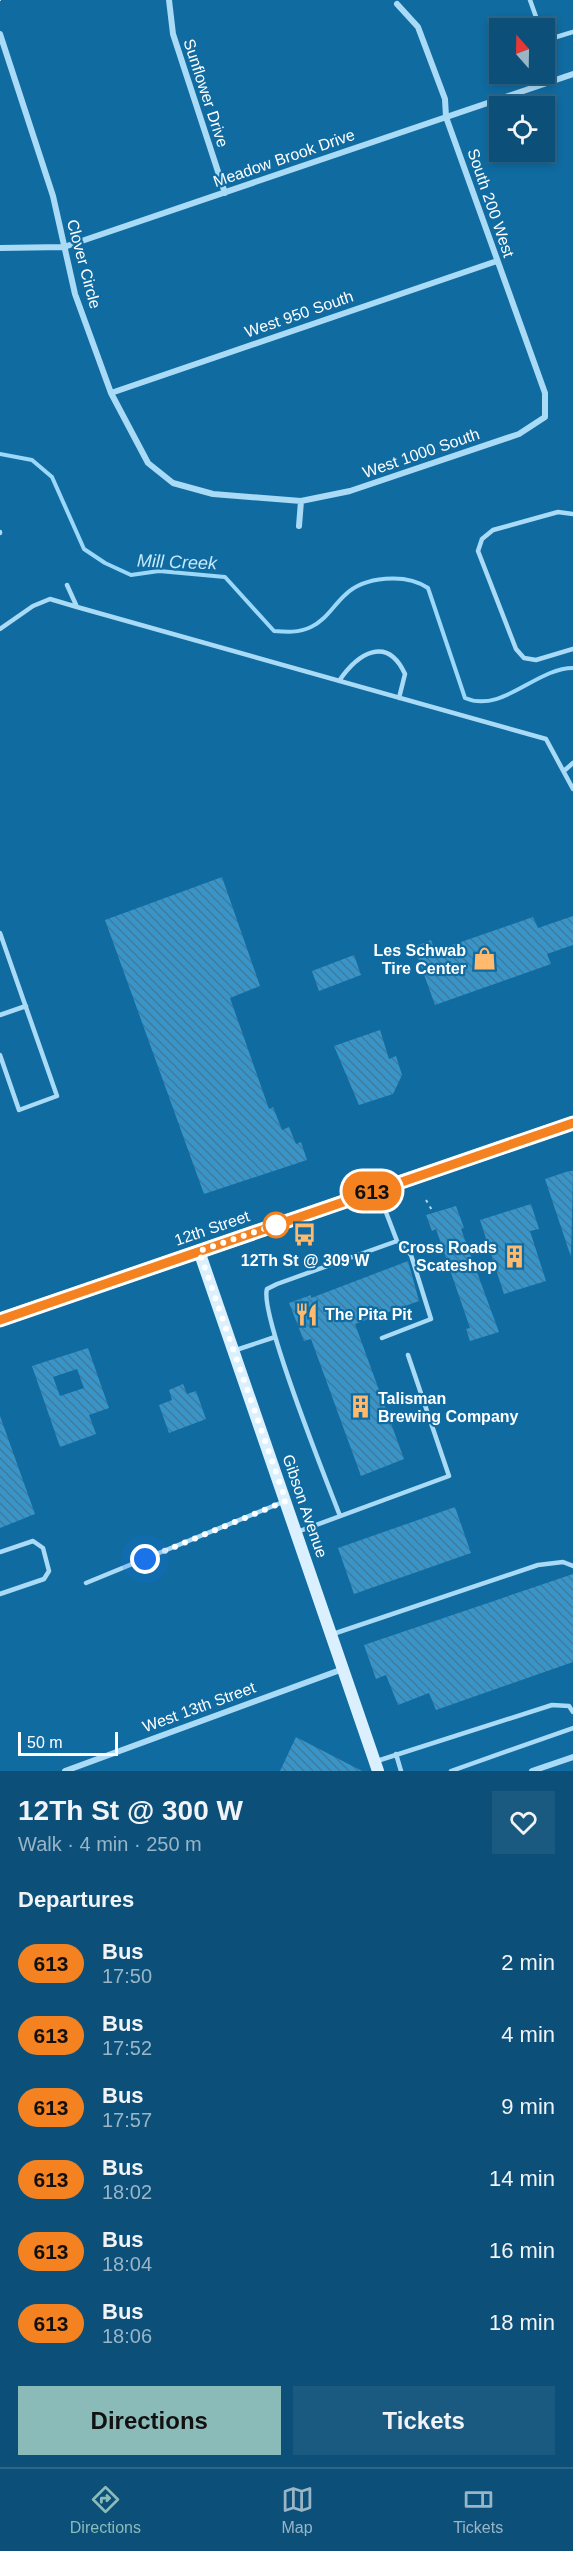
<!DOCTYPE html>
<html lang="en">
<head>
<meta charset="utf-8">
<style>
  body { margin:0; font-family:Arial,sans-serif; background:#1a5a80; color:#f1f3f6; height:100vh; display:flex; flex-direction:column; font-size:22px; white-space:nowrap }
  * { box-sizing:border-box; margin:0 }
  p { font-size:20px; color:#9ab5c6 }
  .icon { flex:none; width:33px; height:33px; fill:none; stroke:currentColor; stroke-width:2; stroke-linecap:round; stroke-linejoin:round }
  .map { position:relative; height:1771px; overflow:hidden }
  .sheet { display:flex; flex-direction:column; background:#0c5079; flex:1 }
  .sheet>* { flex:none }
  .badge { padding:0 12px; border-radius:20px; font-size:21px; line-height:39px }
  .needle { width:39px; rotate:340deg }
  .buttons { position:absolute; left:489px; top:18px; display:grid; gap:12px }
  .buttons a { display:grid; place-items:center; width:66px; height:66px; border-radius:0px; background:#0c5079; box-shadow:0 3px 9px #0003,0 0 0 2px #2c678a; font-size:30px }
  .scale { position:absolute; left:18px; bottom:15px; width:100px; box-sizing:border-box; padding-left:6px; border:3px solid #fff; border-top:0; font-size:16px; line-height:21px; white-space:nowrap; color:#fff; -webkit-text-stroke:4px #106ba1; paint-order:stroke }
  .you { position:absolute; width:30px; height:30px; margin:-15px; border:4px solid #fff; border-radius:50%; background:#1a73e8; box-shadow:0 0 0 9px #1a73e833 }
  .map>.badge { position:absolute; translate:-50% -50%; box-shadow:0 0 0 3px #fff }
  h2 { padding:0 18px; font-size:22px; line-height:54px }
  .round { display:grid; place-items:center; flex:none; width:63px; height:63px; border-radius:0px; background:#1a5a80 }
  .headline { display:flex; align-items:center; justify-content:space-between; height:102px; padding:0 18px }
  h1 { font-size:28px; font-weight:700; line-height:45px }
  .cta { display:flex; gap:12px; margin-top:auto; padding:12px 18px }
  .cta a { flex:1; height:69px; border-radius:0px; background:#8bbbb9; color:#111; font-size:24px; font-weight:700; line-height:69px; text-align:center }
  .cta a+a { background:#1a5a80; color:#f1f3f6 }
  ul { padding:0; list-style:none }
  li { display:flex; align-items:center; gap:18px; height:72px; padding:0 18px }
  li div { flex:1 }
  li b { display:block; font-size:22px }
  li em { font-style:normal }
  li .badge { min-width:66px; font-weight:700; text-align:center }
  .tabs { display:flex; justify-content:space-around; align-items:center; height:84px; border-top:2px solid #2c678a; background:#0c5079; font-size:16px; color:#9ab5c6 }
  .tabs a { display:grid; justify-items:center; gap:3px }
  .tabs .on { color:#8bbbb9 }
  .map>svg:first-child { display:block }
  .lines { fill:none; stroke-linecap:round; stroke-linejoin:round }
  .stream { stroke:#9bd8f9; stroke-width:4 }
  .building { fill:url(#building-back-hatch); fill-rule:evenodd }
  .path { stroke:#a9daf6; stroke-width:2; stroke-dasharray:3 4.5; stroke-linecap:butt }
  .lane { stroke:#a9daf6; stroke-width:4.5 }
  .street { stroke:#a9daf6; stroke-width:6 }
  .secondary { stroke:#daf0fe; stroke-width:12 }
  .primary { stroke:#f8fcff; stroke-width:15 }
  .line-casing { stroke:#fff; stroke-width:14 }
  .line { stroke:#f58220; stroke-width:9 }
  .walk { stroke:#fff; stroke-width:6; stroke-dasharray:0 10.8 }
  .stop-dot { fill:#fff; stroke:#f58220; stroke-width:3 }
  .labels { text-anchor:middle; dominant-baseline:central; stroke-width:4.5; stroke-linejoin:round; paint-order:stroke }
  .street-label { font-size:16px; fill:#fff; stroke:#106ba1 }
  .poi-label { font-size:16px; font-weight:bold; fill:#fff; stroke:#106ba1; text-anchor:end }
  .water-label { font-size:18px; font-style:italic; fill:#c5e9fd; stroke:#106ba1 }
</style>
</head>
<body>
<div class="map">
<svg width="573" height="1771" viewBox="0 0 573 1771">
  <defs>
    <pattern id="building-back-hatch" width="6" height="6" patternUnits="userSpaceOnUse" patternTransform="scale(1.5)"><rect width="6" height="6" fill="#3994c8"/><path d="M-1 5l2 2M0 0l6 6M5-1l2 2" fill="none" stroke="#407b9d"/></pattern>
  </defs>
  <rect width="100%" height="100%" fill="#106ba1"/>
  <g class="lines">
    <path class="stream" d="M0,454l32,6 20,17 32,72 21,14 26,12 28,-4 66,6 49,54c12,1 25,2 37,-4 15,-7 22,-21 34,-32 19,-19 61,-22 83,-7l37,110c37,16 71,-30 108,-30"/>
  </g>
  <path class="building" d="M222,877l38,109 -30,12 39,111 4,-2 9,23 7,-3 7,17 5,-2 6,18 -103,34 -99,-274z
    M573,916v29l-26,9 4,10 -116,41 -21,-58 17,-7 4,11 98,-34 5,11z
    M354,955l7,20 -42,16 -7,-20z
    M380,1030l9,29 7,-3 6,19 -9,19 -34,11 -25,-59z
    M569,1171h4l-2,86 -26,-78z
    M531,1204l8,25 -9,2 16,50 -42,13 -24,-74z
    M456,1206l8,22 -3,1 38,103 -29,9 -4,-12 4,-1 -34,-99 -4,2 -6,-16z
    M408,1261l11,40 -64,23 49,135 -43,17 -50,-137 -7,2 -15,-38 22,-8v3z
    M88,1348l21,60 -20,7 7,19 -36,13 -28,-81zM77,1369l7,19 -24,8 -7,-19z
    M183,1384l4,10 9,-3 10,28 -37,14 -10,-28 13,-5 -3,-10z
    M0,1416l35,98 -35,14z
    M455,1507l16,46 -117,41 -16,-46z
    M573,1574v88l-137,48 -7,-17 -31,12 -12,-30 -10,4 -12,-34z
    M296,1737l66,34h-82z"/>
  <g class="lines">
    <path class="path" d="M0,1v-1
      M426,1200l7,12"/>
    <path class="lane" d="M530,0l10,28
      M544,32l9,6 20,-6
      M573,514l-15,-2 -65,18 -11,9 -4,12 38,98 8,9 12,2 37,-11
      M0,532v1
      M67,585l10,22
      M0,629l33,-23 17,-7 27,8 469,132 27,50
      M339,681c19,-28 48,-46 66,-7l-6,24
      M565,770l8,-7
      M0,933l57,163 -38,14 -19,-55
      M0,1015l26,-9
      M382,1338l49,-19 -20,-64 -14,-14
      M233,1351l42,-14
      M340,1516c-13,-34 -81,-203 -73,-227l10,-5 120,-43 -18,-47
      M297,1532l152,-56 -41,-121
      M0,1552l33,-11 10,7 6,23 -5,8 -44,15
      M86,1583l197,-81
      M333,1634l205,-69 25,-3 10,4
      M396,1754l5,17
      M377,1761l175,-56 17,1 4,6
      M451,1771l122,-43"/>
    <path class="street" d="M169,0l4,34 52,159
      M0,34l53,162 22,98 36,99 37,70 25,20 40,11 88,7 49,-10 169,-57 26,-17v-24l-99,-276 -1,-18 -27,-72 -21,-23
      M0,248l64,-1 509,-173
      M111,393l386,-132
      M299,526l2,-25
      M65,1771l278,-102
      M532,1771l41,-14"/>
    <path class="secondary" d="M199,1251l179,520"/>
    <path class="primary" d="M0,1320l573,-197"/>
  </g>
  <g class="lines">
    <defs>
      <path id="line" d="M0,1320l573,-197"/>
    </defs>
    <use href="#line" class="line-casing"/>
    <use href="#line" class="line"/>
    <path class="walk" d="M145,1559l141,-58 -87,-250 79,-27 -2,1"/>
  </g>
  <defs>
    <symbol id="shop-bare" viewBox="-9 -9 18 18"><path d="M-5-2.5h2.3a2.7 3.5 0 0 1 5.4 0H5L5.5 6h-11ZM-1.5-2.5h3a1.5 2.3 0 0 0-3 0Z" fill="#ffba6e" stroke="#106ba1" stroke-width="2.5" paint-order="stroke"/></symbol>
    <symbol id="bus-bare" viewBox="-9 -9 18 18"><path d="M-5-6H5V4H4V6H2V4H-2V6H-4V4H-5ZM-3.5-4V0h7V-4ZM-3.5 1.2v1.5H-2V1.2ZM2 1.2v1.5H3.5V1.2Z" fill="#ffba6e" stroke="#106ba1" stroke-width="2.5" paint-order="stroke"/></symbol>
    <symbol id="building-bare" viewBox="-9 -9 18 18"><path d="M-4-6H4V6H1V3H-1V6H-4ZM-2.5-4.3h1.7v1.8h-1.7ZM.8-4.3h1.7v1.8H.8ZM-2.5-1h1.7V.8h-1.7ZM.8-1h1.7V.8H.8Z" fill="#ffba6e" stroke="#106ba1" stroke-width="2.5" paint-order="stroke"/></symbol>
    <symbol id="restaurant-bare" viewBox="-9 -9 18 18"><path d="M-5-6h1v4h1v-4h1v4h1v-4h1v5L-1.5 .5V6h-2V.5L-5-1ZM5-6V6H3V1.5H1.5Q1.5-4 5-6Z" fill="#ffba6e" stroke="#106ba1" stroke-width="2.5" paint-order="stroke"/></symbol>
  </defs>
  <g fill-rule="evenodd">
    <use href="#shop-bare" x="468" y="942" width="33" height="33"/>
    <use href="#bus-bare" x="288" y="1218" width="33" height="33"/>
    <use href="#building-bare" x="498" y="1240" width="33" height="33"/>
    <use href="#restaurant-bare" x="290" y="1298" width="33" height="33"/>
    <use href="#building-bare" x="344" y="1390" width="33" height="33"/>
  </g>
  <circle class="stop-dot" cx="276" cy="1225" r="12"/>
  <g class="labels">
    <g class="street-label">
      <text transform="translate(206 93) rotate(72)">Sunflower Drive</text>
      <text transform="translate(284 158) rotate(-19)">Meadow Brook Drive</text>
      <text transform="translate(491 203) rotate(71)">South 200 West</text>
      <text transform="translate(84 264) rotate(75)">Clover Circle</text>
      <text transform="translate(299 314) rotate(-19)">West 950 South</text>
      <text transform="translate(421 453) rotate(-19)">West 1000 South</text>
      <text transform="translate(212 1228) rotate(-19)">12th Street</text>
      <text transform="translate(305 1506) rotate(71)">Gibson Avenue</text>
      <text transform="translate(199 1707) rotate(-20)">West 13th Street</text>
    </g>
    <g class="poi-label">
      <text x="466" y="950">Les Schwab<tspan x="466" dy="18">Tire Center</tspan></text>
      <text x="497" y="1247">Cross Roads<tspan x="497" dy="18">Scateshop</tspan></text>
      <text x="305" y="1260" text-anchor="middle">12Th St @ 309 W</text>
      <text x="325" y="1314" text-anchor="start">The Pita Pit</text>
      <text x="378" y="1398" text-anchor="start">Talisman<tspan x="378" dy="18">Brewing Company</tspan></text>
    </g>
    <g class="water-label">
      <text transform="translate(177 562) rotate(2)">Mill Creek</text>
    </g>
  </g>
</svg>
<div class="buttons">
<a><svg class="needle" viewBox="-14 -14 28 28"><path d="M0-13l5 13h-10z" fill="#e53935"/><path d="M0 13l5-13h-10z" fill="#9ab5c6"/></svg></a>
<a><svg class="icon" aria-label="locate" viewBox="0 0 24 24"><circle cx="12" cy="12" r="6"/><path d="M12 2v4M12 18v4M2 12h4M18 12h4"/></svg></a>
</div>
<div class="scale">50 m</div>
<div class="you" style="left:145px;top:1559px"></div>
<b class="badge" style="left:372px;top:1191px;background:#f58220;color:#111">613</b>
</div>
<section class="sheet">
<div class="headline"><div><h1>12Th St @ 300 W</h1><p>Walk · 4 min · 250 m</p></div><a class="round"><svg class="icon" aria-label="heart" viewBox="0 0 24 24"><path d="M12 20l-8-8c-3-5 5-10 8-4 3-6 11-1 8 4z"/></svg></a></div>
<h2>Departures</h2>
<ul>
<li><span class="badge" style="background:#f58220;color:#111">613</span><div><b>Bus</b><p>17:50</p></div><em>2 min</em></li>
<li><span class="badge" style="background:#f58220;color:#111">613</span><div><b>Bus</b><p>17:52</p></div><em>4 min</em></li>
<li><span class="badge" style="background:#f58220;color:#111">613</span><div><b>Bus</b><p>17:57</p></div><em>9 min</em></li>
<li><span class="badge" style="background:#f58220;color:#111">613</span><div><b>Bus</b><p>18:02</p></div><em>14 min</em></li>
<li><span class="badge" style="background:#f58220;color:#111">613</span><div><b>Bus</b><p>18:04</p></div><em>16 min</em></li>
<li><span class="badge" style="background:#f58220;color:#111">613</span><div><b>Bus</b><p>18:06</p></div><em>18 min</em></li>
</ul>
<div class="cta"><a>Directions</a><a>Tickets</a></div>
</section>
<nav class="tabs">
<a class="on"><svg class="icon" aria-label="directions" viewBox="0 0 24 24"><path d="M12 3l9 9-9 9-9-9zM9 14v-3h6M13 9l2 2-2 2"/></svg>Directions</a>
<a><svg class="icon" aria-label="map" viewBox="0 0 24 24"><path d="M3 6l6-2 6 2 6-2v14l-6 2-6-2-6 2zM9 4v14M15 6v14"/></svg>Map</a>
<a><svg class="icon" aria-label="tickets" viewBox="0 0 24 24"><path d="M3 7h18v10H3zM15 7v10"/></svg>Tickets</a>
</nav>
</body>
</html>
